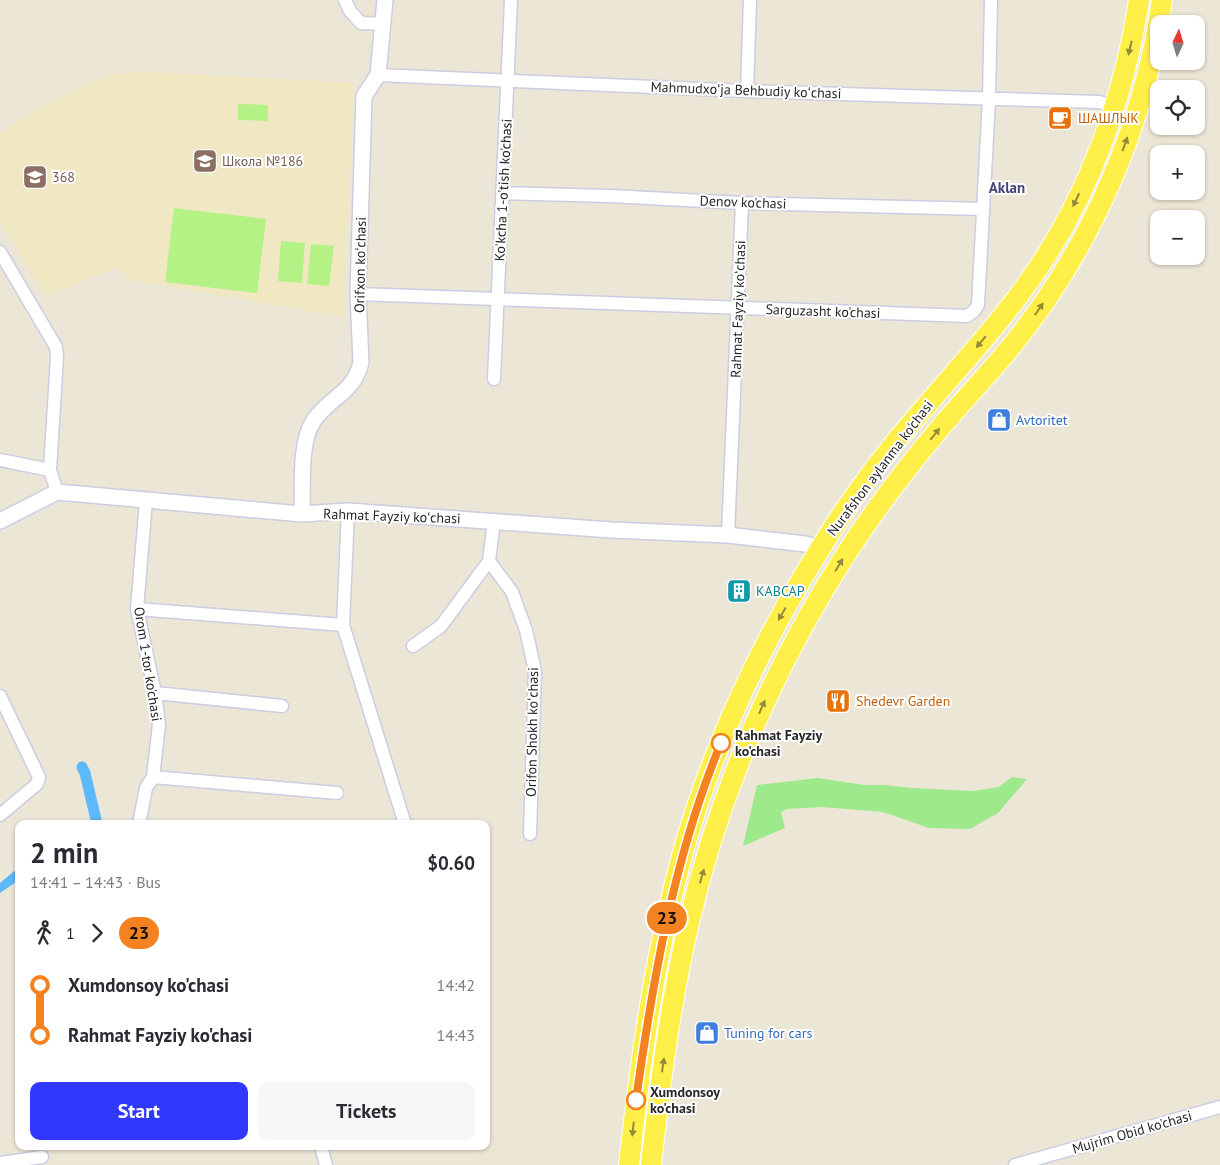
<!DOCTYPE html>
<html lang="en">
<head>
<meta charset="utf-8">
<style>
  body { margin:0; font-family:"PT Sans",sans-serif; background:#f7f7f7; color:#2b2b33; height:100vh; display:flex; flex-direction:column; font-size:19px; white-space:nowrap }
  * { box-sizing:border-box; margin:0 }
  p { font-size:16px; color:#7c7c81 }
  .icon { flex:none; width:28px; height:28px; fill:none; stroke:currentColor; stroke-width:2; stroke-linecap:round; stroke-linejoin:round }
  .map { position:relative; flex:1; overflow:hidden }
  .side { position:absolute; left:15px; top:820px; width:475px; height:330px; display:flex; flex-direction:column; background:#fff; border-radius:10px; box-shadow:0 1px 4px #0004 }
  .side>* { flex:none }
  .badge { padding:0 10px; border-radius:16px; font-size:18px; line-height:32px }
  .needle { width:32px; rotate:4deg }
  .tools { position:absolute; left:1150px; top:15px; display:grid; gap:10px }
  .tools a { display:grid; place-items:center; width:55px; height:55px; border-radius:10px; background:#fff; box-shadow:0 1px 4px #0004; font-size:25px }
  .map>.badge { position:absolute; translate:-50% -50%; box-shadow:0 0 0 2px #fff }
  .legs { display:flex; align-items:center; gap:8px; height:55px; padding:0 15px; font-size:16px }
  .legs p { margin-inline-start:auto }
  .summary { display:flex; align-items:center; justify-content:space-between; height:85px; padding:0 15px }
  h1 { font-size:28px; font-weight:700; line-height:38px }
  .action { display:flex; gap:10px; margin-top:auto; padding:10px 15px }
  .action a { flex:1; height:58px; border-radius:10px; background:#3038ff; color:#fff; font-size:20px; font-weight:700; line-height:58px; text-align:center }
  .action a+a { background:#f7f7f7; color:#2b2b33 }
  ul { padding:0 15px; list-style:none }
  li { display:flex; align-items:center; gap:18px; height:50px; font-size:19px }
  li i { display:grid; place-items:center; width:8px; height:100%; margin:0 6px; background:currentColor }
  li i::after { content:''; width:12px; height:12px; margin:-6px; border:4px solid; border-radius:50%; background:#fff }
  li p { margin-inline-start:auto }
  li:first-child i { background:linear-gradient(#0000 50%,currentColor 0) }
  li:last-child i { background:linear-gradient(currentColor 50%,#0000 0) }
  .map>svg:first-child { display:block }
  .education { fill:#f0e8c3 }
  .green { fill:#9ee98c }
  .pitch { fill:#b4f286 }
  .water { fill:#5cb9fb }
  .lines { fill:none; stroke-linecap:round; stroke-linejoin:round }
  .canal { stroke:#5cb9fb; stroke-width:11 }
  .minor-casing { stroke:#cccde2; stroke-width:15 }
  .tertiary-casing { stroke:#cccde2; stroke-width:18 }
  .primary-casing { stroke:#fff; stroke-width:22 }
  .minor { stroke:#fff; stroke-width:12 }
  .tertiary { stroke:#fff; stroke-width:15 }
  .primary { stroke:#ffef48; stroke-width:20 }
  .oneway { fill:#938b38 }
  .line-1-casing { stroke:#fff; stroke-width:11 }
  .line-1 { stroke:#f58220; stroke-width:8 }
  .stop-1-dot { fill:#fff; stroke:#f58220; stroke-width:2.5 }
  .labels { text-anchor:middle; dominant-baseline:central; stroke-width:4; stroke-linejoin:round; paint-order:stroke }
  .street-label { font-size:14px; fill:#272727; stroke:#fff }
  .food-label { font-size:14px; fill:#c56008; stroke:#fff; text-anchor:start }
  .education-label { font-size:14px; fill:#785e54; stroke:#fff; text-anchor:start }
  .shop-label { font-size:14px; fill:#366cbe; stroke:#fff; text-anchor:start }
  .culture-label { font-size:14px; fill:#0d838f; stroke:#fff; text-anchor:start }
  .stop-label { font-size:14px; font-weight:bold; fill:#272727; stroke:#fff; text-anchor:start }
  .neighbourhood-label { font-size:15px; font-weight:bold; fill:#43457c; stroke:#fff }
</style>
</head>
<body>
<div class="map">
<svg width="1220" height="1165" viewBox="0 0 1220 1165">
  <rect width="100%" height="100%" fill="#ece6d6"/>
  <path class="education" d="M134,71l220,12 -11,234 -217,-38 -7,-13 -73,31 -46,-76v-88l33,-22 64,-32z"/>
  <path class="green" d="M1012,777l15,2 -29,34 -28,16 -41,-1 -46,-16 -61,-5 -35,2 -6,3 4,16 -42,18 14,-61 61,-7 46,7h19l29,3 61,3 26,-4z"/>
  <path class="pitch" d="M238,104l30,1v16l-30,-1z
    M174,208l92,11 -9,74 -92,-11z
    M281,241l24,2 -3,40 -24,-2z
    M311,244l23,2 -5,40 -22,-2z"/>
  <path class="water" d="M19,867v13l-19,13v-10z"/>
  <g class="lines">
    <path class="canal" d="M82,767l3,6 12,51"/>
    <defs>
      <path id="minor" d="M345,0l5,11 11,12 23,1
        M378,75l369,16 352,11 15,4
        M747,91l3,-91
        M503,193l107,3 132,7 241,6
        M0,252l56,95 1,10 -7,113 7,22
        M358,294l609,22 7,-5 4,-6 11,-206 2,-99
        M494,379l17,-379
        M0,460l50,10
        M348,511l-5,114 62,199
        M494,521l-5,40 23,31 14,38 9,41 -5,163
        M728,535l14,-332
        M137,609l206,16
        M413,646l28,-20 48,-65
        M155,693l127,13
        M0,696l39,81 -2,7 -37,31
        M153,777l184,16
        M139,824l7,-36 7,-11 6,-52 -4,-32 -18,-84 9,-108
        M321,1146l5,19
        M0,1163l42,-6
        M1015,1165l205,-58"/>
      <path id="tertiary" d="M302,514c1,-27 -3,-73 12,-94 16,-23 41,-28 47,-58l-3,-68 6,-198 14,-21 7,-75
        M0,521l57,-29 245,22 46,-3 263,19 117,5 77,9 15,4"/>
      <path id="primary" d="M629,1165c12,-110 27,-220 58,-327 30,-101 77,-199 133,-289 29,-48 63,-94 100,-136 38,-45 78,-87 112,-136 57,-81 92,-179 107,-277
        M651,1165c9,-80 19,-159 37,-238 30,-132 86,-262 160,-376 28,-43 60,-85 93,-124 24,-29 50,-55 73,-84 78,-97 131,-219 148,-343"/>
    </defs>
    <use href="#minor" class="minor-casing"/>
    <use href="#tertiary" class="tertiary-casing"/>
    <use href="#primary" class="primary-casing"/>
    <use href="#minor" class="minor"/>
    <use href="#tertiary" class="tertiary"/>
    <use href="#primary" class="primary"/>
  </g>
  <defs><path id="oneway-solid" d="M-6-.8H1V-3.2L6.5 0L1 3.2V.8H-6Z" transform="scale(1.25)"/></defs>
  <g class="oneway">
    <use href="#oneway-solid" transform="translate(1130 48) rotate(103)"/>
    <use href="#oneway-solid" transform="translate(1125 144) rotate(-70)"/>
    <use href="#oneway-solid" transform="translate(1076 200) rotate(115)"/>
    <use href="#oneway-solid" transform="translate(1039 309) rotate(-56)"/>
    <use href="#oneway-solid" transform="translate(981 342) rotate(130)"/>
    <use href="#oneway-solid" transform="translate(935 434) rotate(-51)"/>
    <use href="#oneway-solid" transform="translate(839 565) rotate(-59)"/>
    <use href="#oneway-solid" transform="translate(782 614) rotate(120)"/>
    <use href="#oneway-solid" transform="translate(762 707) rotate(-67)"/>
    <use href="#oneway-solid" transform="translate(702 876) rotate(-74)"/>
    <use href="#oneway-solid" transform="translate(663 1065) rotate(-82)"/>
    <use href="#oneway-solid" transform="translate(633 1129) rotate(96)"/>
  </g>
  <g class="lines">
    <defs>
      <path id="line-1" d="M636,1100c17,-121 38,-244 85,-357"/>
    </defs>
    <use href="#line-1" class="line-1-casing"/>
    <use href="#line-1" class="line-1"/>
  </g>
  <defs>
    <symbol id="cafe-square" viewBox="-11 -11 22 22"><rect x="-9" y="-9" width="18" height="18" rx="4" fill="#e8710a" stroke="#fff"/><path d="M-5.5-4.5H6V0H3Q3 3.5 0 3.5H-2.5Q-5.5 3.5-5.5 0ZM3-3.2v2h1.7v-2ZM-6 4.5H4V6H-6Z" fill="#fff"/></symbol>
    <symbol id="school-square" viewBox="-11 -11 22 22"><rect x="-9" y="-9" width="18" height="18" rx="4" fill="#8d6e63" stroke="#fff"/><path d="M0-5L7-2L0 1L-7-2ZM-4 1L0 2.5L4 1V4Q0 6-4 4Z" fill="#fff"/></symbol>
    <symbol id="shop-square" viewBox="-11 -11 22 22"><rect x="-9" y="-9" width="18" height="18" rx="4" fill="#3f7fe0" stroke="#fff"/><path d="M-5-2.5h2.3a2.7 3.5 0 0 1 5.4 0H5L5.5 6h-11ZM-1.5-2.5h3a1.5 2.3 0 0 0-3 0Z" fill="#fff"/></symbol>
    <symbol id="building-square" viewBox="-11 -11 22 22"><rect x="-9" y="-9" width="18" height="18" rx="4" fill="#0f9aa8" stroke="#fff"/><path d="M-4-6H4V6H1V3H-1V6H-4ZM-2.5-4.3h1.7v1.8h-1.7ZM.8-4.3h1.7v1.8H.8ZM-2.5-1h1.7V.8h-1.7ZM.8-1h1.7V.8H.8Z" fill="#fff"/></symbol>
    <symbol id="restaurant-square" viewBox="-11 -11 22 22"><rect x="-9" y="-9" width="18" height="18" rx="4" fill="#e8710a" stroke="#fff"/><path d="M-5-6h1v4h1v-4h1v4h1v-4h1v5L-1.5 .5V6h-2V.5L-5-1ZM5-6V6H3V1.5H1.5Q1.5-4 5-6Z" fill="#fff"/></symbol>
  </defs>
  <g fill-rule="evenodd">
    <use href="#cafe-square" x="1046" y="104" width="28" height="28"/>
    <use href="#school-square" x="191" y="147" width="28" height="28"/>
    <use href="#school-square" x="21" y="163" width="28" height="28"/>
    <use href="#shop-square" x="985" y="406" width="28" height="28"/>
    <use href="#building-square" x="725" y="577" width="28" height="28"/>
    <use href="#restaurant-square" x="824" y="687" width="28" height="28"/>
    <use href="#shop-square" x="693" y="1019" width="28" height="28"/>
  </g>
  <g class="stop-1-dot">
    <circle cx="721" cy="743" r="9"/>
    <circle cx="636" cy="1100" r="9"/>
  </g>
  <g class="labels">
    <g class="street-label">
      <text transform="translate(746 90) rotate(2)">Mahmudxoʻja Behbudiy koʻchasi</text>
      <text transform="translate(503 190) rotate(-87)">Ko'kcha 1-o'tish ko'chasi</text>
      <text transform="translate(743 202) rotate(2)">Denov ko'chasi</text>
      <text transform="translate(360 265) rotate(-89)">Orifxon koʻchasi</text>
      <text transform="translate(738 309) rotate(-88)">Rahmat Fayziy koʻchasi</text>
      <text transform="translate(823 311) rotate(2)">Sarguzasht ko'chasi</text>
      <text transform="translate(880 468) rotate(-53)">Nurafshon aylanma ko'chasi</text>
      <text transform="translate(392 516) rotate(2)">Rahmat Fayziy koʻchasi</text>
      <text transform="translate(148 664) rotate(81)">Orom 1-tor ko'chasi</text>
      <text transform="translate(532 732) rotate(-89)">Orifon Shokh koʻchasi</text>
      <text transform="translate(1132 1132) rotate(-16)">Mujrim Obid ko'chasi</text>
    </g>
    <g class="food-label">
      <text x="1078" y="118">ШАШЛЫК</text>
      <text x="856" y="701">Shedevr Garden</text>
    </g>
    <g class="education-label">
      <text x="222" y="161">Школа №186</text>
      <text x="52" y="177">368</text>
    </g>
    <g class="shop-label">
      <text x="1016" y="420">Avtoritet</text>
      <text x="724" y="1033">Tuning for cars</text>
    </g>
    <g class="culture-label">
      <text x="756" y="591">КАВСАР</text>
    </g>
    <g class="stop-label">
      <text x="735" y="735">Rahmat Fayziy<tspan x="735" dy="16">ko'chasi</tspan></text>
      <text x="650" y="1092">Xumdonsoy<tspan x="650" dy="16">ko'chasi</tspan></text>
    </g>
    <g class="neighbourhood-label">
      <text x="1007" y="187">Aklan</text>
    </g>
  </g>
</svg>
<div class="tools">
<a><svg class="needle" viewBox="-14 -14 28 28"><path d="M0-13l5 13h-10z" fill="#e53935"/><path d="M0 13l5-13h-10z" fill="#7c7c81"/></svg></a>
<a><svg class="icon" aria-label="locate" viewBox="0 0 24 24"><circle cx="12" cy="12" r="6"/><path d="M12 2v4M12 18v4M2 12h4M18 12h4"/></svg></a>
<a>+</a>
<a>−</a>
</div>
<b class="badge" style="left:667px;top:918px;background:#f58220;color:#111">23</b>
<section class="side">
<div class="summary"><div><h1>2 min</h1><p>14:41 – 14:43 · Bus</p></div><b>$0.60</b></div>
<div class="legs"><svg class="icon" aria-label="walk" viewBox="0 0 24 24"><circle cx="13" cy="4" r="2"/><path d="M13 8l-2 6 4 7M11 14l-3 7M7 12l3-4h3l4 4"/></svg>1<svg class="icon" aria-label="forward" viewBox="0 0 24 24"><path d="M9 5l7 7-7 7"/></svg><b class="badge" style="background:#f58220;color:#111">23</b></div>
<ul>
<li><i style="color:#f58220"></i><b>Xumdonsoy ko'chasi</b><p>14:42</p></li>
<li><i style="color:#f58220"></i><b>Rahmat Fayziy ko'chasi</b><p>14:43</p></li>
</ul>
<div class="action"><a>Start</a><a>Tickets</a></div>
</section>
</div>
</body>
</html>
